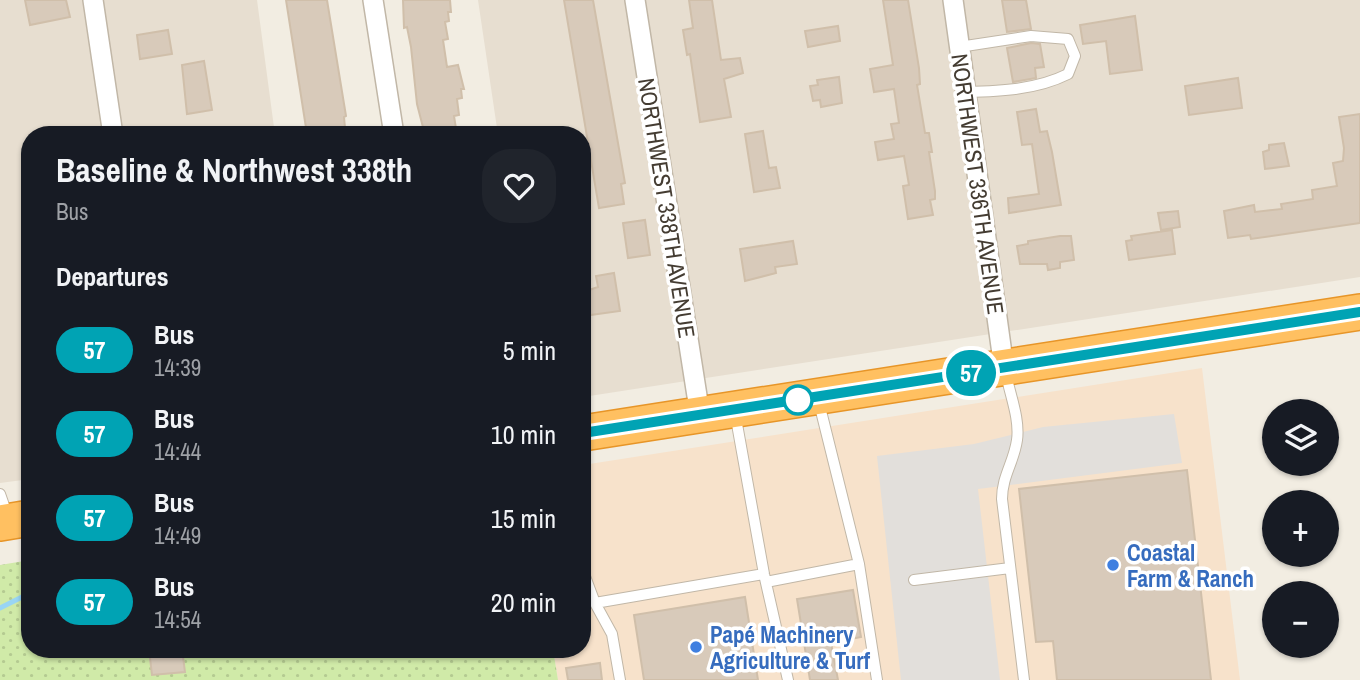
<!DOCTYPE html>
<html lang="en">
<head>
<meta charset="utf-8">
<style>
  body { margin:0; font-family:"Archivo Narrow",sans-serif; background:#20242c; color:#f1f3f6; height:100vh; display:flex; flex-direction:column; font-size:26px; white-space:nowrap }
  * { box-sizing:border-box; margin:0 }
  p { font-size:23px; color:#9ea1a6 }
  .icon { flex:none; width:38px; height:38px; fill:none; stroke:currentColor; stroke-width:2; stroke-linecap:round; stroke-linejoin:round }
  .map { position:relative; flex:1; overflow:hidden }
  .drawer { position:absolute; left:21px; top:126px; width:570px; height:532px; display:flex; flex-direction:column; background:#171b24; border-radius:28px; box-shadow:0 2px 5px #0004 }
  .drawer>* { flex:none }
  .badge { padding:0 14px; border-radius:23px; font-size:24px; line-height:46px }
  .controls { position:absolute; left:1262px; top:399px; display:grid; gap:14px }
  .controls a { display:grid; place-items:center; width:77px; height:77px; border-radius:50%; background:#171b24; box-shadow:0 2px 5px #0004; font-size:35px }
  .map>.badge { position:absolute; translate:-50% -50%; box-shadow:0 0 0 4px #fff }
  h2 { padding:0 35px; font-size:26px; line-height:63px }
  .round { display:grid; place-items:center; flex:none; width:74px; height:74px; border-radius:28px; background:#20242c }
  .head { display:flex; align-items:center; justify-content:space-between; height:119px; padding:0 35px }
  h1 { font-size:33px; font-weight:800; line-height:52px }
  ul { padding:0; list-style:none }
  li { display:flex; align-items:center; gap:21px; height:84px; padding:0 35px }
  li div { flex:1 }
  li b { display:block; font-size:26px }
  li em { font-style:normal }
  li .badge { min-width:77px; font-weight:700; text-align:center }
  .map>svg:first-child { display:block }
  .residential { fill:#e7ded0 }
  .commercial { fill:#f7e2cb }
  .grass { fill:url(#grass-dots) }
  .parking { fill:#e2dfdb }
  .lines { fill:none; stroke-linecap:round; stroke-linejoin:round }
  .stream { stroke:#99d5f4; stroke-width:5 }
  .building { fill:#d8caba; stroke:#d0bfaa; stroke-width:2 }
  .lane-casing { stroke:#c1b7a7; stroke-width:12 }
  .street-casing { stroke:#c1b7a7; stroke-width:22 }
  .highway-casing { stroke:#e79528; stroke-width:38 }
  .lane { stroke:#fff; stroke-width:10 }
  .street { stroke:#fff; stroke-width:19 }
  .highway { stroke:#ffc061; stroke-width:35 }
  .line-casing { stroke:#fff; stroke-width:16 }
  .line { stroke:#00a3b4; stroke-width:10 }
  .stop-dot { fill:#fff; stroke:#00a3b4; stroke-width:3.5 }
  .shop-dot { fill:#3f7fe0; stroke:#fff; stroke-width:2.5 }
  .labels { text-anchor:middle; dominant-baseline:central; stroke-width:7; stroke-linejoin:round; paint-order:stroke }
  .street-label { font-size:23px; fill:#443c32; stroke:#fff }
  .shop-label { font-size:23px; font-weight:bold; fill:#366cbe; stroke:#fff; text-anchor:start }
</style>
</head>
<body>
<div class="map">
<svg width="1360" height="680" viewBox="0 0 1360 680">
  <defs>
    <pattern id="grass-dots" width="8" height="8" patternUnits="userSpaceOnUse" patternTransform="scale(1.75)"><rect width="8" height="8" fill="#d0eaa8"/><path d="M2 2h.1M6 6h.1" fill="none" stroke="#b4ca91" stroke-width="1.8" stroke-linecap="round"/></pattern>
  </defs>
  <rect width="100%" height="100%" fill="#f2ede2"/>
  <path class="residential" d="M0,0h257l18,135h-245v344l-30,4z
    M478,0h882v277l-777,120v-262h-85z"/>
  <path class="commercial" d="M1202,368l38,312h-682l-5,-31h30v-184z"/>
  <path class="grass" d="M30,560v89h523l5,31h-558v-115z"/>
  <path class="parking" d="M1174,414l8,49 -204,26 22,191h-99l-24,-224 97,-12 69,-17z"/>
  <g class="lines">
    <path class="stream" d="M0,608l30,-15"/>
  </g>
  <path class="building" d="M25,0h41l4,17 -40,8z
    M286,0h41l19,116 -2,1 1,11 -38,6z
    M403,0h47l1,12h-3l1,9 -4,1 3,17 -5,1 4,27 11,-2 6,24h-3l1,9 -5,1 2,16 -5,1 3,19h-32l-8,-31 -6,-57 -4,-20 -3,1z
    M564,0h29l32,183 -4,1 3,20 -25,4z
    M689,0h23l9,60 19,-2 3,15 -19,6 7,38 -31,5 -10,-68 -3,1 -4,-25 10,-2z
    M883,0h25l11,68 1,16 -3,1 8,48h4l3,19h-3l6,39v8l-5,1 3,15 -25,4 -5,-33 6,-1 -5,-29 -26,4 -3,-18 19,-3 -3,-15 8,-1 -5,-34 -20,3 -4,-23 23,-4z
    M1002,0h24l5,29 -24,3z
    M1135,16l7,54 -32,4 -4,-33 -23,3 -3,-19z
    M838,26l2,15 -32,6 -3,-16z
    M168,30l4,24 -32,5 -3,-24z
    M1031,43l9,1 4,23 -9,1 1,10 -23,4 -6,-34z
    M204,61l8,49 -25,4 -5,-49z
    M839,77l3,26 -21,4 -1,-7 -7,1 -3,-15 8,-1 -1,-5z
    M1238,78l4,30 -53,7 -4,-29z
    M1036,109l4,23 7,-1 5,21 9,53 -52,8 -1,-15 31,-4 -7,-50 -10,1 -5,-33z
    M1360,114v109l-109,16 -1,-4 -22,3 -4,-27 30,-6 1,7 27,-3 -1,-5 32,-5 -1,-9 25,-4 -4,-23 10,-2 1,-13 -5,-31z
    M763,131l6,37 7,-1 4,21 -26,4 -9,-58z
    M1284,143l5,23 -24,3 -2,-17 6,-2v-5z
    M1178,211l2,16 -19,3 -3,-17z
    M645,220l5,35 -22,3 -5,-35z
    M1172,230l3,24 -46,6 -3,-19 6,-1 -1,-4z
    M1060,236h11l3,24 -14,2v6l-12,2 -1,-6h-27l-3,-18 11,-2v-3z
    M793,241l4,23 -22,3 1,6 -31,8 -5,-32z
    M614,273l6,38 -37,5v-24l15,-5 -2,-11z
    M1187,470l24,210h-154l-4,-39 -17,1 -17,-153z
    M853,590l8,47 -30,6 7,37h-28l-13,-81z
    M745,597l13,83h-114l-10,-65z
    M149,649h33l3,23 -33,3z
    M600,663l2,17h-34l-2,-12z"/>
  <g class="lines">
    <defs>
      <path id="lane" d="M959,47l72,-11 37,3 7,17 -7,18c-32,16 -68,17 -102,18
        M1006,374c4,21 14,45 11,66 -3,22 -15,36 -15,59l22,181
        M819,403l40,161 18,116
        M735,413l29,161 24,106
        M0,494l7,20
        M583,571l12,32 169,-29
        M914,580l96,-12
        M766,582l93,-18
        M595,603l17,31 8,46"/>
      <path id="street" d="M93,0l20,135
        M373,0l21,135
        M635,0l65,415
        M953,0l51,368"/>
      <path id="highway" d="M583,433l777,-121
        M0,523l30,-5"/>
    </defs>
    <use href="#lane" class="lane-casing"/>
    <use href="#street" class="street-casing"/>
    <use href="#highway" class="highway-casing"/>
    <use href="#lane" class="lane"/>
    <use href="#street" class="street"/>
    <use href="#highway" class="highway"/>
  </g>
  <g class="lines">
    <defs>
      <path id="line" d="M583,433l777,-121"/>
    </defs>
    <use href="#line" class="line-casing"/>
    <use href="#line" class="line"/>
  </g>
  <circle class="stop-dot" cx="798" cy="400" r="14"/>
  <g class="shop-dot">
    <circle cx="1113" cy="565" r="7"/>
    <circle cx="696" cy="647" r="7"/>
  </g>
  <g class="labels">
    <g class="street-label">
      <text transform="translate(978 184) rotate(82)">NORTHWEST 336TH AVENUE</text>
      <text transform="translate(667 208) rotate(81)">NORTHWEST 338TH AVENUE</text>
    </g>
    <g class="shop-label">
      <text x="1127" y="552">Coastal<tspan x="1127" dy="26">Farm &amp; Ranch</tspan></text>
      <text x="710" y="634">Papé Machinery<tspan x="710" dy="26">Agriculture &amp; Turf</tspan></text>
    </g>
  </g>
</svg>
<div class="controls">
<a><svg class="icon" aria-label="layers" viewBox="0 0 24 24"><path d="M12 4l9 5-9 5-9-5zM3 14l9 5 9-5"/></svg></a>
<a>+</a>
<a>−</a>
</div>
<b class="badge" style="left:971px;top:373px;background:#00a3b4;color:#fff">57</b>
<section class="drawer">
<div class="head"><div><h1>Baseline &amp; Northwest 338th</h1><p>Bus</p></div><a class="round"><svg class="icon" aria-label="heart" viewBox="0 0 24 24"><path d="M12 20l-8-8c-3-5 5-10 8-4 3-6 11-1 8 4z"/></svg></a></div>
<h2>Departures</h2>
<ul>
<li><span class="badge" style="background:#00a3b4;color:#fff">57</span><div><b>Bus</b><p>14:39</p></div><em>5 min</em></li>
<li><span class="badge" style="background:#00a3b4;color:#fff">57</span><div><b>Bus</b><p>14:44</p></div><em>10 min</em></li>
<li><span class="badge" style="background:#00a3b4;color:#fff">57</span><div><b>Bus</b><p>14:49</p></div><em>15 min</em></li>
<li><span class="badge" style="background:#00a3b4;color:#fff">57</span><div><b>Bus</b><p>14:54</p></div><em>20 min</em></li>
</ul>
</section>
</div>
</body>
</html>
